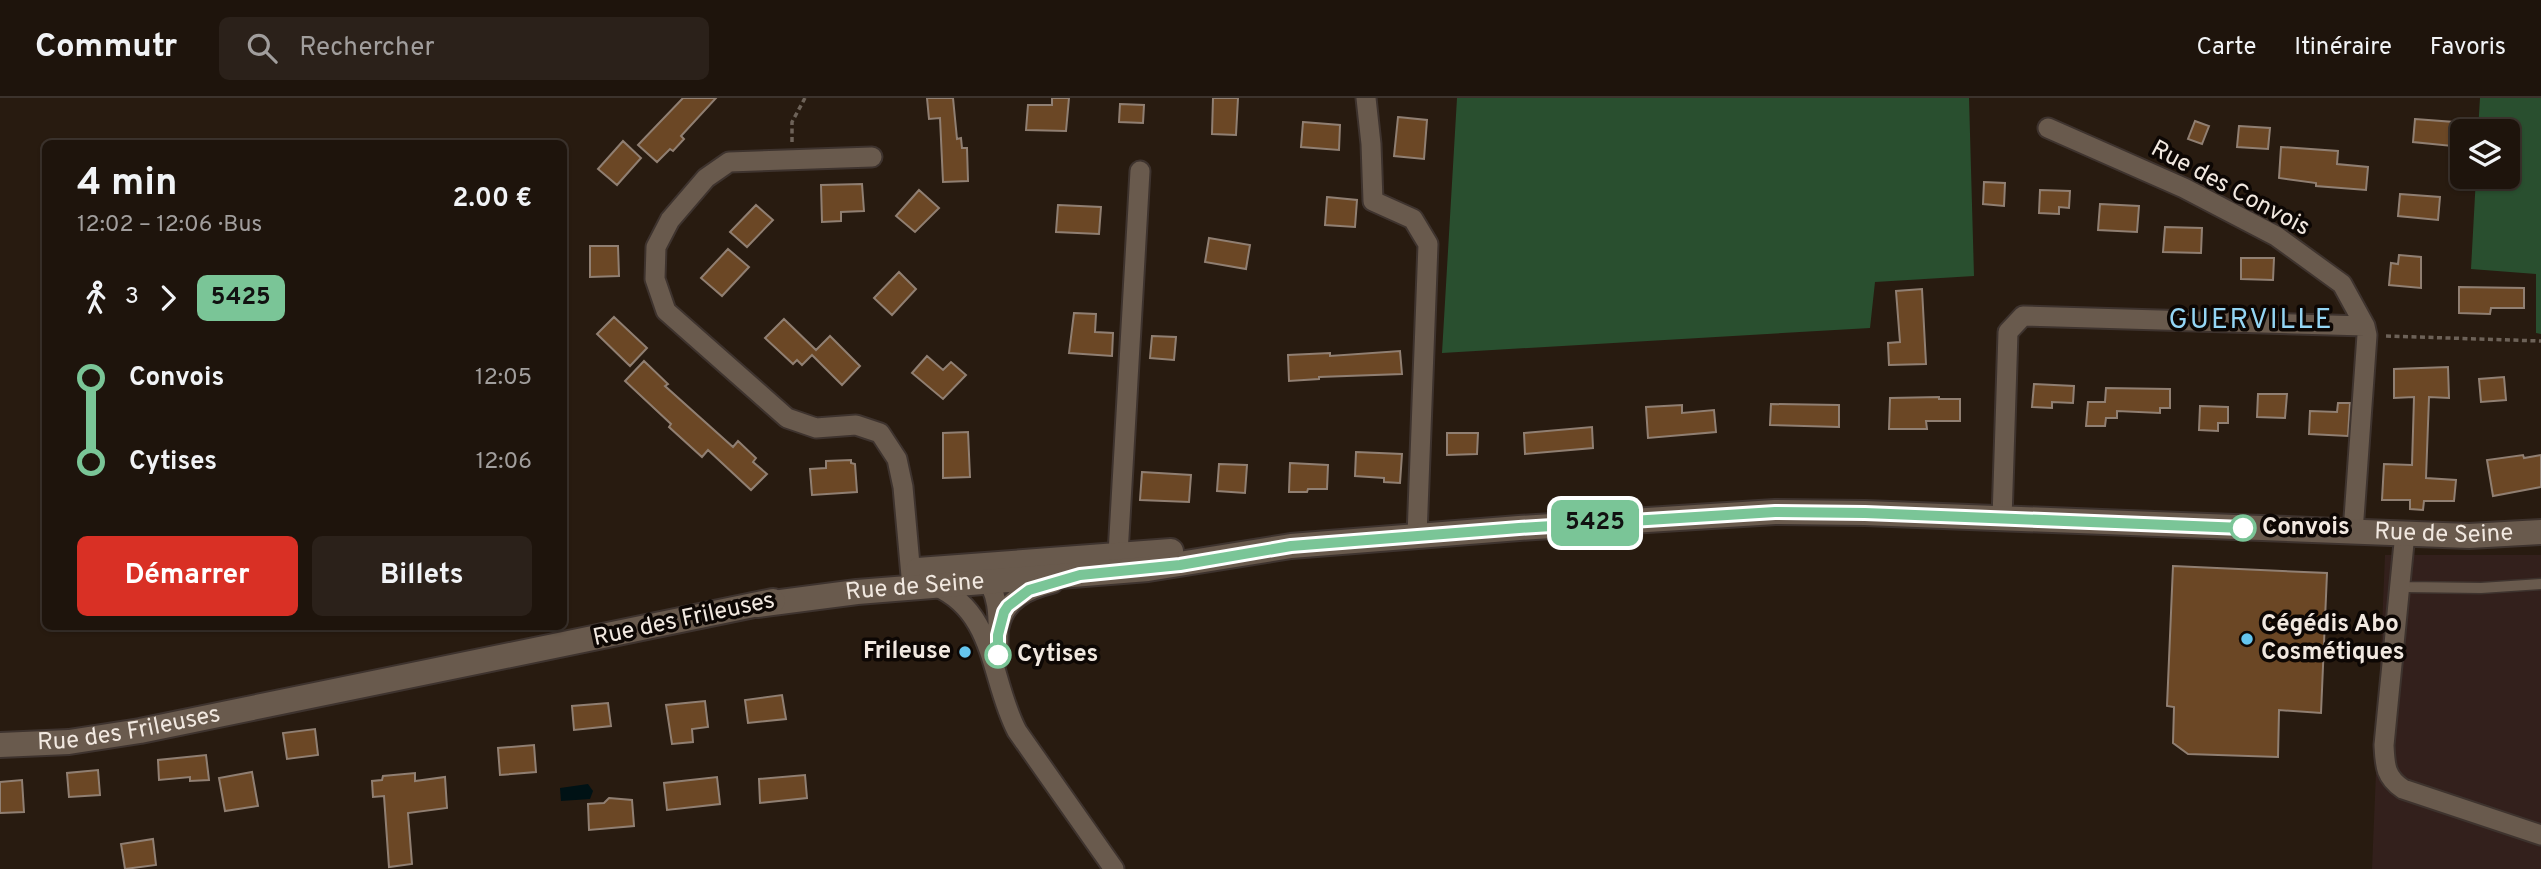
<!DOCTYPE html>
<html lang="fr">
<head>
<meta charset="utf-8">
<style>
  body { margin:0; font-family:Overpass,sans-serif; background:#2b211a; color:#f1f3f6; height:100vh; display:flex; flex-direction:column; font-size:26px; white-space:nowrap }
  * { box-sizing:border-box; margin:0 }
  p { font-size:23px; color:#a19e9d }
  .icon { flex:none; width:38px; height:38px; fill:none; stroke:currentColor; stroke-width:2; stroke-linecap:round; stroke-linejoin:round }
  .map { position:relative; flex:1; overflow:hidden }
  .details { position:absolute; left:42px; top:42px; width:525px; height:490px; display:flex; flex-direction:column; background:#1e140c; border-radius:10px; box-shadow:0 2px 5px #0004,0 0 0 2px #3c332d }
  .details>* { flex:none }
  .badge { padding:0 14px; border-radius:10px; font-size:24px; line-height:46px }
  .fabs { position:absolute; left:2450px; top:21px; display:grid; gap:14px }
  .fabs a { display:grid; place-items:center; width:70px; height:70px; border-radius:10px; background:#1e140c; box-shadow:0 2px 5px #0004,0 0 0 2px #3c332d; font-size:35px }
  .map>.badge { position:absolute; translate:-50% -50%; box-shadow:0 0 0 4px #fff }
  .legs { display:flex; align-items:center; gap:10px; height:77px; padding:0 35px; font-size:23px }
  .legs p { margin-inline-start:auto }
  .summary { display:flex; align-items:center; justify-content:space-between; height:119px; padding:0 35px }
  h1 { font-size:38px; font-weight:700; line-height:52px }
  .action { display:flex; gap:14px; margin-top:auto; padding:14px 35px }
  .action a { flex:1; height:80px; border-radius:10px; background:#d93025; color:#fff; font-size:28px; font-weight:700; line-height:80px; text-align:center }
  .action a+a { background:#2b211a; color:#f1f3f6 }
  ul { padding:0 35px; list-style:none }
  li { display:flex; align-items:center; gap:24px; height:84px; font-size:26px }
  li i { display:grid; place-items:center; width:10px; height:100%; margin:0 9px; background:currentColor }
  li i::after { content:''; width:18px; height:18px; margin:-9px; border:5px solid; border-radius:50%; background:#1e140c }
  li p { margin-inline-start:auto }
  li:first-child i { background:linear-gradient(#0000 50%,currentColor 0) }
  li:last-child i { background:linear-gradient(currentColor 50%,#0000 0) }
  header { display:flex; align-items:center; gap:42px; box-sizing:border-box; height:98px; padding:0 35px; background:#1e140c; border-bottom:2px solid #3c332d }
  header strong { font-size:33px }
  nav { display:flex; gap:38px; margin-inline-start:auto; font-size:24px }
  .search { width:490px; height:63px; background:#2b211a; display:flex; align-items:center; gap:18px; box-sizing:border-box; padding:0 24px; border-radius:10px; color:#a19e9d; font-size:26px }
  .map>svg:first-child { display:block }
  .industrial { fill:#33201c }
  .forest { fill:#294f2f }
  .water { fill:#001215 }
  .building { fill:#6b4725; stroke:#907f72; stroke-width:2 }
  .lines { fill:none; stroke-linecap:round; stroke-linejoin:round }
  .service-casing { stroke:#3e332e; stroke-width:13 }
  .minor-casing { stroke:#3e332e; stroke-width:23 }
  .tertiary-casing { stroke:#3e332e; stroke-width:28 }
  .path { stroke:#6d6258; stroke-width:3.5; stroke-dasharray:5 3.5; stroke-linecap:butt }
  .service { stroke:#695a4d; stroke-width:10 }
  .minor { stroke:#695a4d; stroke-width:19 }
  .tertiary { stroke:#695a4d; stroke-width:24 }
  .line-1-casing { stroke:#fff; stroke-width:16 }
  .line-1 { stroke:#7ac597; stroke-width:10 }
  .stop-1-dot { fill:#fff; stroke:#7ac597; stroke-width:3.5 }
  .poi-dot { fill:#65c5ee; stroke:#0d0704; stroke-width:2.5 }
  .labels { text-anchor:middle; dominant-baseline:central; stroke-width:7; stroke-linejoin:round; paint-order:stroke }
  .street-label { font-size:24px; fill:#f1e8e0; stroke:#0d0704 }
  .stop-label { font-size:24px; font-weight:bold; fill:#f1e8e0; stroke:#0d0704; text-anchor:start }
  .poi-label { font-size:24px; font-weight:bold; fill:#f1e8e0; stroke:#0d0704; text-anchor:start }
  .quarter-label { font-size:28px; letter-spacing:2px; fill:#94d6f5; stroke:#0d0704 }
</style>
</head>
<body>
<header>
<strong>Commutr</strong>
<div class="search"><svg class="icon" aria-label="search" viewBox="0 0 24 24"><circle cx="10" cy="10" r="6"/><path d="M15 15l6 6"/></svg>Rechercher</div>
<nav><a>Carte</a><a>Itinéraire</a><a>Favoris</a></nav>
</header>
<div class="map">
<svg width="2541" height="771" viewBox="0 0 2541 771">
  <rect width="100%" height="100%" fill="#281b10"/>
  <path class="industrial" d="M2385,457h156v314h-169z"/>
  <path class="forest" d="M1457,0h512l5,178 -99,6 -5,46 -428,25z
    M2480,0h61v236l-5,-1v-59l-65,-5 5,-92h32v-46h-30z"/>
  <path class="water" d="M588,686l5,7 -3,8 -29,2 -1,-13z"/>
  <path class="building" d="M683,0h33l-35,38 3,3 -11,12 -3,-2 -13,13 -19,-17z
    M927,0h26l4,41 4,-1 1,10h5l1,33 -25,1 -3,-64 -11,1z
    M1052,0h17l-3,33 -40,-1 2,-25h24z
    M1213,0h25l-2,37 -24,-1z
    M1120,6l24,1 -1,18 -24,-1z
    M1398,19l29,3 -3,39 -30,-3z
    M2415,21l39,3 -2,24 -39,-4z
    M2195,23l14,5 -7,18 -14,-5z
    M1303,24l37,3 -1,25 -38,-3z
    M2239,28l31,2 -2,21 -31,-2z
    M623,43l18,17 -24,27 -19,-16z
    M2281,49l57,4 -1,13 31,3 -2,23 -50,-4v-3l-37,-5z
    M1984,84l21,1 -1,23 -21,-2z
    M862,86l2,27 -23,1v9l-19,1 -1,-37z
    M919,92l20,18 -24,24 -19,-16z
    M2040,92l30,1 -1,17 -10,-1v7l-20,-1z
    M2400,96l40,3 -2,23 -40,-4z
    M1327,99l30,3 -2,27 -30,-2z
    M2100,106l39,2 -2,26 -39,-2z
    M756,107l17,15 -26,27 -17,-15z
    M1058,107l43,2 -2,27 -43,-2z
    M2165,129l37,1 -1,25 -38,-1z
    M1209,140l41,7 -4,24 -41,-7z
    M590,148h28l1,30 -29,1z
    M728,151l21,18 -27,29 -21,-18z
    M2399,157l22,2v31l-32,-3 2,-22 7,1z
    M2241,160h33l-1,22 -32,-1z
    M899,174l17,17 -24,26 -18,-17z
    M2459,189l65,1v20h-33l-1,6 -31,-1z
    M1922,191l4,75 -37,1 -1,-22 12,-1 -4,-51z
    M1074,215l22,1 -1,18 18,1 -1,23 -43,-3z
    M614,219l33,31 -17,18 -33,-32z
    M784,221l32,31 14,-14 30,30 -18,19 -30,-30 -10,10 -5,-5 -4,4 -28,-26z
    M1152,238l24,1 -2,23 -24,-2z
    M1400,253l2,23 -83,3v2l-30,2 -1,-26 42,-2v3z
    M927,258l16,14 8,-8 15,13 -23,24 -31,-26z
    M644,263l24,23 -3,2 68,61 5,-6 18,17 -3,4 14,12 -16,16 -43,-40 -6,7 -33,-30 2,-3 -46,-43z
    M2448,269l1,31 -20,-1 -3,81 30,2 -2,21h-30l-1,9 -13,-1v-9h-28l2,-36 28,1 2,-68 -20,1v-29z
    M2504,279l2,23 -25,2 -2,-23z
    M2034,286l40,2 -1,17 -21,-1v6l-20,-1z
    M2106,290l64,1v19h-10v5l-43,-2v7h-11l-1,8h-19l2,-24h17z
    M2258,296h29l-2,24 -28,-1z
    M1939,299v2h21v22h-34l1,8h-38l1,-31z
    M2338,305h12l-2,33 -39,-2 1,-23 27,1z
    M1771,306l68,1v22l-69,-2z
    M1682,307v8l32,-3 2,22 -68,6 -2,-31z
    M2200,308l28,1v16h-10v8l-19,-1z
    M1592,329l1,21 -68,6 -1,-21z
    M968,334l2,45 -27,1v-45z
    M1447,335h31l-1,21 -30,1z
    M1356,354l46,2 -2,29 -16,-1v-4l-29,-2z
    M2523,357l1,3 17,-3v32l-48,9 -6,-36z
    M851,362v3l4,1 2,28 -45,3 -2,-26 16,-1v-7z
    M1290,365l38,2 -1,24h-19l-1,3h-18z
    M1219,366l28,1 -2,28 -28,-2z
    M1142,374l49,3 -2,27 -49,-2z
    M2173,468l154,7 -6,140 -42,-3 -1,47 -90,-3 -15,-11 1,-36 -7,-1z
    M782,597l4,24 -38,4 -3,-23z
    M705,603l3,26 -16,2 1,13 -21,2 -6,-39z
    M608,605l3,23 -37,4 -2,-24z
    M315,631l3,26 -31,4 -4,-26z
    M534,647l2,27 -36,3 -2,-27z
    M206,657l3,25 -19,1v-4l-31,3 -1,-20z
    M98,672l2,25 -31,2 -2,-24z
    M252,674l6,34 -33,5 -6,-33z
    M415,675v8l30,-4 2,31 -39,5 4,51 -23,3 -5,-71 -11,1 -1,-16 10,-1 1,-4z
    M805,677l2,23 -47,5 -1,-24z
    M717,679l3,27 -53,6 -3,-27z
    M22,682l2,32 -24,1v-31z
    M609,700l23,2 2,26 -45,4 -1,-26 16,-1z
    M153,741l3,26 -31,4 -4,-25z"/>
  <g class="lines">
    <defs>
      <path id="service" d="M2400,485l6,4 75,1 60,-4"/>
      <path id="minor" d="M1366,0l5,46 2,57 40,18 15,25 -11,292
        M2048,30l136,60 92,48 66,48 23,42 2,9 -14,197
        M872,59l-143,5 -23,16 -36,42 -14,27 -1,32 11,32 121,107 29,10 40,-3 24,8 17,26 6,28 9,100
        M2002,421l6,-187 15,-16 342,10
        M2405,435l-21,212c1,20 1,32 19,44l138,46
        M1118,456l22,-383
        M981,475c23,22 16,58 17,87
        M935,488c61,26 55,94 82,145l97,138
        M999,529c6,-28 29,-38 54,-44"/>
      <g id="tertiary">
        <path d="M918,472l253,-19"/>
        <path id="s1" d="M757,507l100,-13 291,-23 143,-23 228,-18 256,-16 90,1 604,23 72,-4"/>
        <path id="s2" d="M0,647l69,-3 71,-11 633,-130"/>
      </g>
    </defs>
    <use href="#service" class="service-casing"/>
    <use href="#minor" class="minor-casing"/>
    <use href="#tertiary" class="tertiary-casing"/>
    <path class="path" d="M792,44v-20l13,-24
      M2386,238l155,5"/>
    <use href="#service" class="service"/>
    <use href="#minor" class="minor"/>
    <use href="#tertiary" class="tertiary"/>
  </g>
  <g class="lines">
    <defs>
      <path id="line-1" d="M998,557v-20l6,-23 4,-6 21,-16 51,-15 100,-10 111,-19 228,-18 256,-16 90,1 378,15"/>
    </defs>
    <use href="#line-1" class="line-1-casing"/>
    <use href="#line-1" class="line-1"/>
  </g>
  <g class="stop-1-dot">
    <circle cx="2243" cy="430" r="12"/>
    <circle cx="998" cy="557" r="12"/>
  </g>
  <g class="poi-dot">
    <circle cx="2247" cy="541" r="7"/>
    <circle cx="965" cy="554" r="7"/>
  </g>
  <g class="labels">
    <g class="street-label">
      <text transform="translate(2230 91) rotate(28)">Rue des Convois</text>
      <text stroke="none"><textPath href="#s1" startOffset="1692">Rue de Seine</textPath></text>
      <text stroke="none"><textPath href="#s1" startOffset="159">Rue de Seine</textPath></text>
      <text transform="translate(684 522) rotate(-12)">Rue des Frileuses</text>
      <text stroke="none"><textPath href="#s2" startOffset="130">Rue des Frileuses</textPath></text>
    </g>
    <g class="stop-label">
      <text x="2262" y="430">Convois</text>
      <text x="1017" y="557">Cytises</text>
    </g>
    <g class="poi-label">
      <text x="2261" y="527">Cégédis Abo<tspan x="2261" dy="28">Cosmétiques</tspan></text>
      <text x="951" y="554" text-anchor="end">Frileuse</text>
    </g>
    <g class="quarter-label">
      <text x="2251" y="223">GUERVILLE</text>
    </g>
  </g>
</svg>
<div class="fabs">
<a><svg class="icon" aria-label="layers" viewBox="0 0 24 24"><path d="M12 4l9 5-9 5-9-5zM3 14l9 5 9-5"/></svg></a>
</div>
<b class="badge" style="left:1595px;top:425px;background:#7ac597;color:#111">5425</b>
<section class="details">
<div class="summary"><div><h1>4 min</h1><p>12:02 – 12:06 · Bus</p></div><b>2.00 €</b></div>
<div class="legs"><svg class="icon" aria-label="walk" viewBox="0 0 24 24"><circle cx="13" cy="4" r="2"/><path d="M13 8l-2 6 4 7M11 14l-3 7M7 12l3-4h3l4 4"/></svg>3<svg class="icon" aria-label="forward" viewBox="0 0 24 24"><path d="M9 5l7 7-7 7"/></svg><b class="badge" style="background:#7ac597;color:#111">5425</b></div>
<ul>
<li><i style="color:#7ac597"></i><b>Convois</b><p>12:05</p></li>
<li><i style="color:#7ac597"></i><b>Cytises</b><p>12:06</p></li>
</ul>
<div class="action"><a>Démarrer</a><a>Billets</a></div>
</section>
</div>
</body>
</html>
